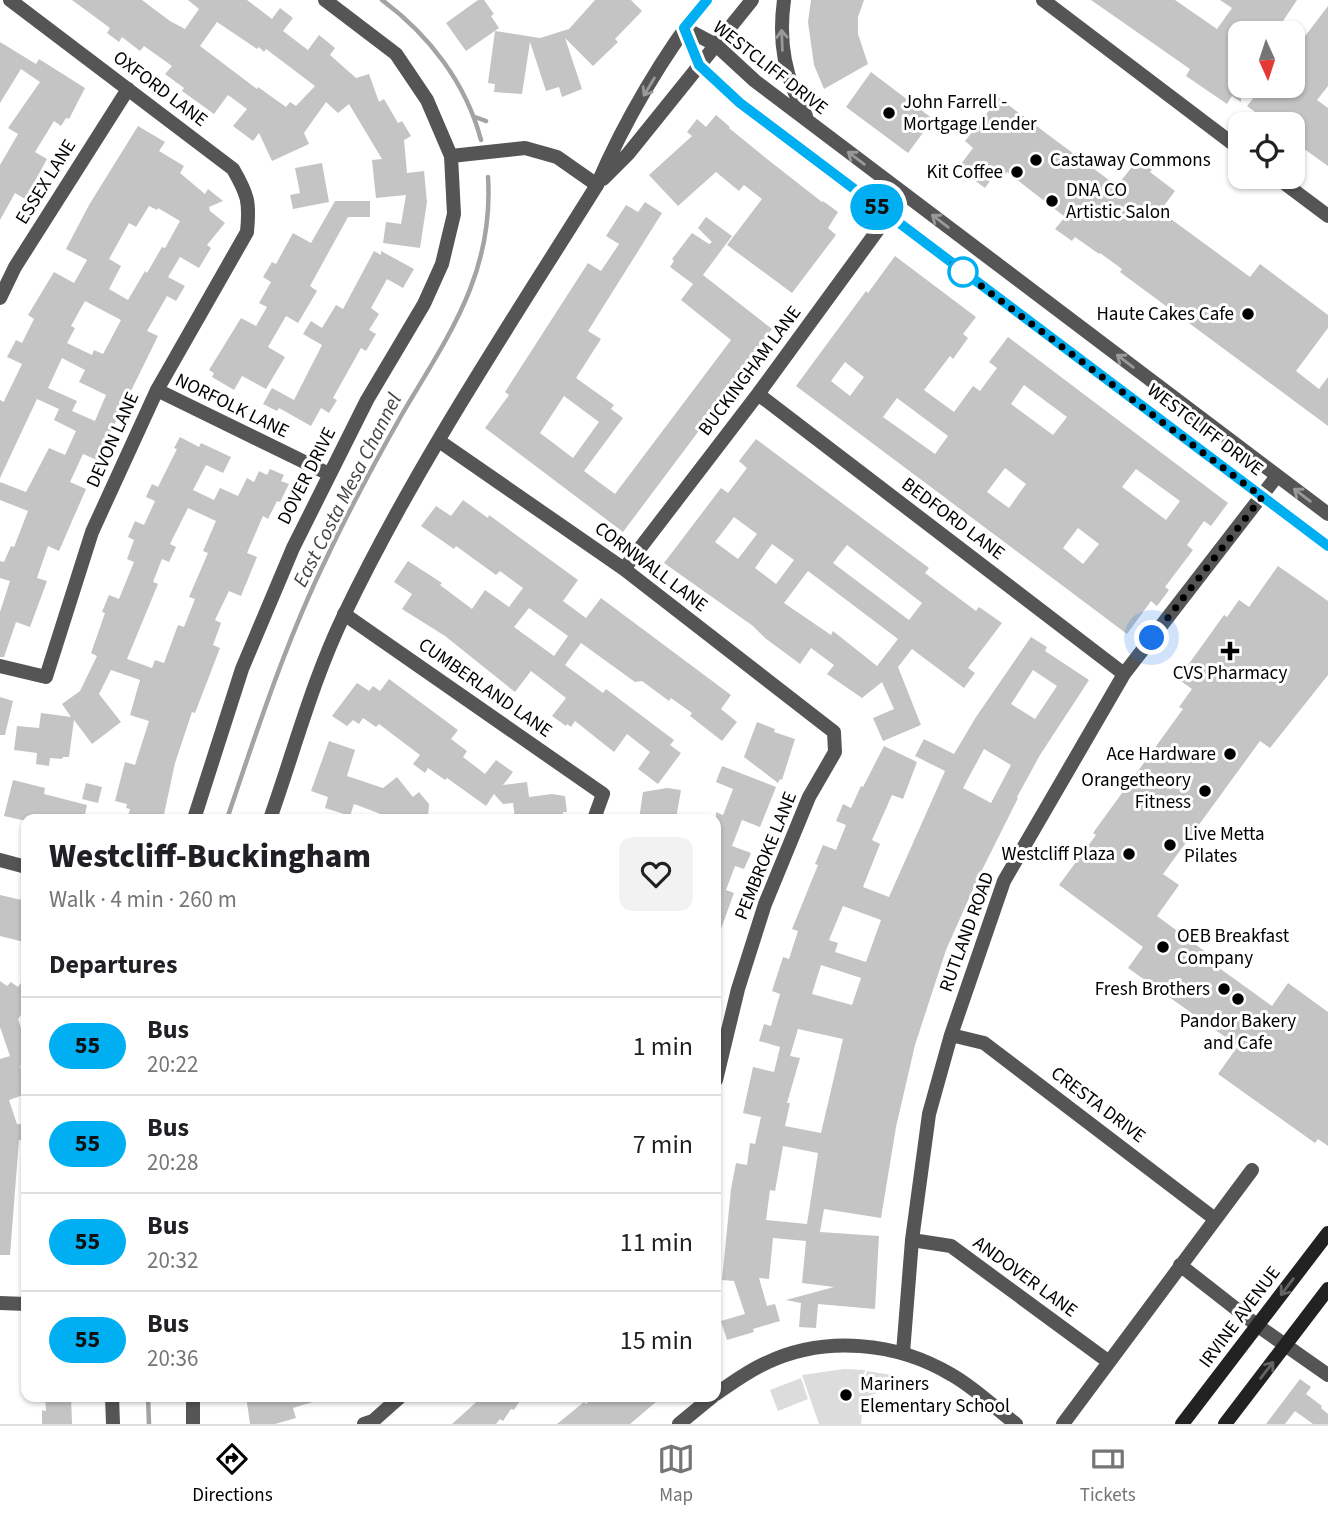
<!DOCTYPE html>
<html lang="en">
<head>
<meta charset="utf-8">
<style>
  body { margin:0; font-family:"Source Sans 3",sans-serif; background:#f2f2f2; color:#202124; height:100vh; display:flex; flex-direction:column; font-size:26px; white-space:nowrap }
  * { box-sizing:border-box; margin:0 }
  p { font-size:23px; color:#757577 }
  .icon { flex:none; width:38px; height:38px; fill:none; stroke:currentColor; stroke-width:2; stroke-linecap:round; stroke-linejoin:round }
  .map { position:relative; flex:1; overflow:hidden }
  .details { position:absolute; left:21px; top:814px; width:700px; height:588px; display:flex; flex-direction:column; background:#fff; border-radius:14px; box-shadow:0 2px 5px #0004 }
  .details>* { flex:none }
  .badge { padding:0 14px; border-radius:23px; font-size:24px; line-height:46px }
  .needle { width:46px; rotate:177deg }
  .controls { position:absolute; left:1228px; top:21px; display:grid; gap:14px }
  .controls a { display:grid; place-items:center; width:77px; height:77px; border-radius:14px; background:#fff; box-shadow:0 2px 5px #0004; font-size:35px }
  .you { position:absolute; width:35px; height:35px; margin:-18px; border:5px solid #fff; border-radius:50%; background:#1a73e8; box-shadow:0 0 0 10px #1a73e833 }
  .map>.badge { position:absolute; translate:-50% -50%; box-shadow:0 0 0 4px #fff }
  h2 { padding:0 28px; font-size:26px; line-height:63px }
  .round { display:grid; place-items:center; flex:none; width:74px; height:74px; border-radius:14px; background:#f2f2f2 }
  .summary { display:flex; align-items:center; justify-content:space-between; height:119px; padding:0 28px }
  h1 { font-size:33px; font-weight:800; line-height:52px }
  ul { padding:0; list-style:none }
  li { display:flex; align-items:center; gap:21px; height:98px; padding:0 28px; border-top:2px solid #e0e0e0 }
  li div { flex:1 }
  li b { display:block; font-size:26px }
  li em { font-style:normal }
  li .badge { min-width:77px; font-weight:700; text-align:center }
  .menu { display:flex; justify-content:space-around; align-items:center; height:98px; border-top:2px solid #e0e0e0; background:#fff; font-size:19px; color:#757577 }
  .menu a { display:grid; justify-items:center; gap:4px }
  .menu .selected { color:#000 }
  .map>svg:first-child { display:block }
  .green { fill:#dcdcdc }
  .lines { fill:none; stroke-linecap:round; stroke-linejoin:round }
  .stream { stroke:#a3a3a3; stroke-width:4.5 }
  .building { fill:#c4c4c4; fill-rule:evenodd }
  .minor { stroke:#555; stroke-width:14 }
  .tertiary { stroke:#555; stroke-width:14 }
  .secondary { stroke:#222; stroke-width:14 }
  .oneway { stroke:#999 }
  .oneway2 { stroke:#646464 }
  .line-casing { stroke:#fff; stroke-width:16 }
  .line { stroke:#00aff2; stroke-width:10 }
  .walk { stroke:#000; stroke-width:7; stroke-dasharray:0 12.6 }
  .poi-dot { fill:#000; stroke:#fff; stroke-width:2.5 }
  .stop-dot { fill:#fff; stroke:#00aff2; stroke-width:3.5 }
  .labels { text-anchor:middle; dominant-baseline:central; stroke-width:6; stroke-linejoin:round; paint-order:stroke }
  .street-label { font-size:19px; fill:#000; stroke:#fff }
  .poi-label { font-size:19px; fill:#000; stroke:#fff; text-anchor:start }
  .water-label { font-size:21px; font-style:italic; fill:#444; stroke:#fff }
</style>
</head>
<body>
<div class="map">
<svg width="1328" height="1424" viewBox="0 0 1328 1424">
  <rect width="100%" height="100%" fill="#fff"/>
  <path class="green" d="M844,1369l21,1 -1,4 2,1 1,-4 25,4 -6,16c-21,2 -23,14 -25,33h-42l-17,-49z
    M801,1378l7,21 -30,12 -8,-21z"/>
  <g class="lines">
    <path class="stream" d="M382,0c47,35 84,83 99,140
      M475,117l11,4
      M227,819c30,-89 59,-178 100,-262 23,-49 48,-95 74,-141 47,-80 93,-142 87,-239
      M148,1396l1,28"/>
  </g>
  <path class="building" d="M72,0h70l28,21 15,8 14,-20 -11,-9h59l25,19 8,-11 13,10 -10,13 25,19 11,-15 16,13 -5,7 26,23 13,-4 10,28 5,-3 14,24 4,-2 9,15 -7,4 3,33 17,-2 3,31 -7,46 -37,-5 3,-21 15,2 5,-29 -30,3 -4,-38 10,-1 -33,-55 -11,9 -12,-11 -22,31 5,11 -37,17 -13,-28 -6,8 -20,-15 14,-17 -19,-14 -14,19 -32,-23 2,-3 -19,-14 7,-8 -28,-20 -4,5 -18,-14 -3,5 -12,-9 3,-5zM217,22l40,27 2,-2 5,5 2,-3 49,37 -19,20 -6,-4 -4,5 -28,-20 -1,2 -57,-43z
    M478,0h6l10,14 -3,2 8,12 -33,23 -20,-28z
    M595,0h36l11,11 -27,28 3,3 -25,24 -28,-28 17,51 -20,8 -3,-10 -13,4 -16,-49 -8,52 -28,-2 1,-8 -7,-1 7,-52 45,7 29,-9z
    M811,0h53l-6,17v17l10,30 -44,25 -10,-24 -6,-43z
    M1091,0h84l42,29 15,-21 -12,-8h77l-22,33h-34v69l-9,-6 -5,8 -41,-28 4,-7z
    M1328,6v80l-11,14 11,8v58l-35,-25v-17h-22l-24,-18 16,-20h30v-34z
    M0,42l36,22 3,-5 46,29 -16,31 -3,-1 -5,8 -7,-5 -19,31 12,7 -22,40 -10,-6 -15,27v-55l18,-31 -10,-6 32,-46 -19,-13 -21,34z
    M871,72l62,47 -25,34 -62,-46z
    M999,98l118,88 21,-27 14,11 -2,2 25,19 -15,20 90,66 10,-13 68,51v13l-32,43 23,18 9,-12v49l-208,-154 2,-3 -22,-16 -1,1 -24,-17 -3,4 -17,-12 10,-12 -58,-45 -6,7 -6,-5 -10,14 -27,-20 15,-20 -8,-7z
    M716,115l14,12 -1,1 38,31 55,43 1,-1 15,11 -10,16 8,7 -44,58 -65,-48 35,-46 -18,-14 -5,6 -23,-19 -38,34 -29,-31 43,-39 -5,-4 10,-13 9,8z
    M138,126l27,16 -6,9 25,15 -4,7 25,21 3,-5 15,12 -14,6 1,4 15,12 -18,22 4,3 -12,20 -19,-11 -12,20 17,9 -9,15 -9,-5 -20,35 11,5 -61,124 -14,-6 -13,28 16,7 -27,62 -11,-5 -11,32 10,3 -17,46 -14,-5 -12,35h-4v-45l10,-31 -10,-3v-17l4,1 7,-16 3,1 14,-36 -28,-11v-18l26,10 23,-44 16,7 11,-24 -22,-11 5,-11 -22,-10 -37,79v-78l4,2 1,-3 17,-35 -15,-7 9,-17 6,3 12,-24 -6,-4 26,-43 20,11 13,-23 -21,-11 23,-44zM149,206l8,4 1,-2 22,13 -15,27 -3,-1 -15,26 -2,-2 -17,29 -19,-11 12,-23 -12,-7 20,-36 7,4zM85,301l36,19 -18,34 -9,-4 -2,5 -25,-12 8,-15 -4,-2zM62,358l23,12 -6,12 27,13 -11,26 -23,-10 5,-10 -29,-13z
    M322,163l7,39 -36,7 -3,-14 10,-2 -5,-25z
    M335,201h35v16h-22l-38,69 7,5 -19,32 -12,-7 -18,31 17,10 -19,32 -24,-13 -8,14 -22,-13 2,-4 -5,-3 32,-52 15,8 11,-19 -8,-4 12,-21 -8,-5 9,-15 4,2 17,-31 18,10z
    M645,202l17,11 -74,118 13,8 -25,39 38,27 -3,4 12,9 -39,53 31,23 116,-154 -50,-40 12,-16 -23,-17 4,-6 -2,-2 20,-26 17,11 3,-2 -14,-14 8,-11 26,19 -29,39 69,54 -28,37 2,2 -123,164 -138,-104 24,-33 -4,-3 83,-129 13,8 18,-27 -13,-8 20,-31 12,7zM564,396l35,26 -26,36 -33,-25z
    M374,251l7,4v-4l33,18 -11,19 -16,-9 -16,29 8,6 -10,16 7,4 -10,17 -5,-3 -28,50 4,2 -8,13 -8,-5 -10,18 -32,-18 -2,3 -14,-7 9,-16 22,12 28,-55 -19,-11 8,-13 11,7 14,-23 7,4z
    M895,256l81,61 -13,17 5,4 -15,21 -3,-3 -26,34 30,22 19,-26 7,5 17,-23 -8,-6 19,-25 220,166 -17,23 -7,-5 -17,24 6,5 -28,37 4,3 -12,16 -6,-5 -24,33 -331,-248 70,-95 2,2zM845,362l19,15 -14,19 -19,-15zM1024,385l43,32 -14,18 -42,-31zM897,398l51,38 -13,18 -52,-37zM1005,468l21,16 -17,24 -22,-16zM1136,469l44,32 -14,19 -44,-33zM1078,528l21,16 -16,20 -20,-16z
    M180,437l19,10 2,-4 30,14 -8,16 -17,-8 -13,25 21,10 6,-12 18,8 9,-18 7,4 5,-11 8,4 3,-6 14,6 -3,6 8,3 -9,18 -3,-1 -9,18 -5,-3 -16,37 10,4 -16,39 -12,-5 -14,29 6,3 -8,22 7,3 -25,65 -3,-1 -17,51 -12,56h-36l3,-10 -4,-1 1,-4 -12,-3 10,-39 10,3 14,-44 -19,-6 10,-35 -29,-10 -12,24 22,28 -29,22 -18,-24 -5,37h-6l-1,2 -12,-1 -1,8 -13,-2 1,-11 -23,-3 3,-24 22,2 2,-15 30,4 -9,-13 18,-13 17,-35 -6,-3 14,-40 -3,-1 7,-17 10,4 15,-37 -7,-3 7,-19 -6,-3 7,-16 9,4 11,-24 -9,-4 6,-13 6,3 19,-38 -3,-1zM188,508l28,13 -13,30 5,2 -19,44 6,2 -11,28 -6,-2 -14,38 -9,-3 -3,8 -25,-9 31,-75 -5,-2 9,-23 7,3 7,-15 -6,-3z
    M756,439l173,129 -4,5 51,38 3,-4 23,16 -34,45 7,5 -11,15 -52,-39 -14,18 23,58 -38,16 -10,-23 21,-9 -12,-27 -20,16 -35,-24 7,-9 -23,-17 -11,16 -35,-26 -12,-12 -89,-63 57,-75 7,5 19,-25 -8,-7zM734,517l23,17 -19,25 -23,-17zM772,544l22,16 -18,24 -21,-16zM847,545l75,58 -13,17 -76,-57zM808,571l90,68 -21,27 -44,-35 -2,4 -47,-32z
    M463,500l25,18 1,-3 89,65 -15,21 23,17 15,-20 130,97 -10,14 16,13 -15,19 -32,-25 2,-3 -21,-15 -2,3 -27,-20 -7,1 -54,-39 -16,22 38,28 3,-4 68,51 -4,5 11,8 -23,31 -20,-15 12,-17 -23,-18 -13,18 -39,-31 -4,6 -4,-3 -1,2 -14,-10 14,-18 -35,-27 -16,21 -70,-56 -43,-27 10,-15 -18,-12 14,-21 34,22 -2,2 32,24 13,-19 24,17 14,-19 -23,-17 -4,4 -40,-29 -2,3 -33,-23 15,-20 15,10zM529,608l39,28 -14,20 -40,-29z
    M1278,566l50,35v74l-58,73 -10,-7 -97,133 16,11 -22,31 50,37 -3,4 68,49 16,-23 40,29v134l-10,-7 -3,4 -97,-69 20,-28 -110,-78 15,-21 -84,-62 37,-50 -3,-2 90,-124 -4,-2 13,-18 -14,-10 46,-64 3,2 12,-17 10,7z
    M1031,637l16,10 -2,4 44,29 -49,75 -23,42 1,1 -40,80 -32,72 -31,95 -19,82 -15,91 -57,-9 -4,23 59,4 -4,73 -57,-5 -2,24 -17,-1 2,-24 -15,-3 48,-13 -32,-4 4,-42 -33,-3 -4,41 -10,-1 8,28 8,-2 5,17 -27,8 1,3 -27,8 -6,-19 24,-7 -11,-33 -12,-1 9,-91 5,-26 11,2 3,-22 5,1 6,-27 -18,-4 10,-46 21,5 6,-25 -21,-6 5,-17 7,2 9,-32 -8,-3 11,-34 6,2 9,-28 -6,-2 26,-64 -3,-1 8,-19 13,5 10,-25 -10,-4 7,-17 8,4 10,-22 2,1 21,-41 33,16 -14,37 -11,-4 -20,45 8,4 -17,43 26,10 56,-126 -30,-15 9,-17 30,15 22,-37zM1033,670l24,16 -22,33 -24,-15zM984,749l27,16 -20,38 -28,-15zM843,906l38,14 -15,42 -31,-10 3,-9 -9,-3zM821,965l40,13 -9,27 -40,-11zM798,1029l45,10 -22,94 -36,-7 5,-23h-3l13,-45 -10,-2zM783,1146l35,7 -11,71 -41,-4 4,-30 5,1z
    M389,679l69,51 -7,9 16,12 -4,6 22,17 11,-14 17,12 -10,13 24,-3 2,15 23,-3 13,2 2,16h-4l1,7h-49l-2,-16 -10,1 -9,-10 -8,12 -39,-28 -2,2 -17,-12 -3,5 -12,-9 7,-9 -41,-31 -3,3 -13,-9 -4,6 -6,-4 -6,6 -15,-10 25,-33 12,8 4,-5 7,5z
    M0,697l13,4 -8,34h-5z
    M757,722l18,7 -1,3 21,7 -13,41 -2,-1 -2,4 -34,-26z
    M329,741l26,9 -8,26 36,12 14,-11 16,20 6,-5 10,12 -1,15h-34l-40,-15 -4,12 -25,-8 3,-11 -17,-6z
    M722,766l54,21 -16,40 -18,-7 -10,26 19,7 -7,16 -9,-3 -9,24 8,3 -17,47 -1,-128 7,3 10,-26 -17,-7z
    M13,780l32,8 -1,6 43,11 -3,14h-58v2l-22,-5z
    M86,783l16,4 -4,16 -16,-4z
    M667,788l14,2 -5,29h-37l4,-27z
    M0,895l26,6v31l-2,10 -24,-6z
    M26,976v32l-8,11 8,25v20l-6,2 6,17v11l-17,6 8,24h9v17l-7,-1 -9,115h-10v-196l10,-3 -10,-29v-46l7,5 4,-4 7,5z
    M1300,1379l11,8 -5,7 16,12 -1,2 7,6v10h-15l-18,-13 -10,13h-19z
    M45,1396h26l1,28h-30v-14l4,1z
    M246,1396h73v4l-26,8 3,10 -21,6h-25z
    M483,1396h40l-9,14 -3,-1 -8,12 -3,-2 -4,5h-44z
    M596,1396h67l-33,28h-73l27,-22 2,2z"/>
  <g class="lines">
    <path class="minor" d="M1043,0l198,150
      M451,156l74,-8 32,9 40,28
      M1276,177l52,39
      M0,298l15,-31 113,-178
      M157,390l172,84
      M758,394l366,280
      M439,441l185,128 210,163 1,20 -26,45 -44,107 -27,85 -22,91
      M624,569l134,-175 130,-178 15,-23
      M344,614l259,180 -9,25
      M0,666l46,11 46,-145 65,-142 90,-158c3,-30 1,-37 -14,-63l-223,-169
      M194,819l48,-150 51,-121 74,-148 57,-96 18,-40 12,-50 -3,-58 -24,-56 -31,-46 -71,-54
      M0,860l26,7
      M951,1035l33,8 231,176
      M912,1240l39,6 158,116
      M1180,1265l78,61 70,49
      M0,1303l26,1
      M903,1353l9,-113 17,-126 22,-79 53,-154 120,-207 153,-198
      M112,1396l1,28
      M364,1424l9,-3 28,-25
      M1063,1424l189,-254"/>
    <path class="tertiary" d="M784,0c-6,43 1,78 22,116
      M684,28l15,37 41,38 588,443
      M684,28l32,17 39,36 573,433
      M603,179l25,-25 124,-154
      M270,819c24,-68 43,-140 74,-204 72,-150 165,-289 253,-430 26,-61 68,-134 110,-185
      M716,1394c16,-11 32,-23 50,-31 59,-28 131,-21 186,12 23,13 43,33 64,49
      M193,1396v28
      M679,1424l34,-28"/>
    <path class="secondary" d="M1182,1424l146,-191
      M1225,1424l103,-135"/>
  </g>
  <defs><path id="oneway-shaft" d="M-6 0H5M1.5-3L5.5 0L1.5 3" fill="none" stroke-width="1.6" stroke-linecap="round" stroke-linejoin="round" transform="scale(1.75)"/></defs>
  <g class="oneway">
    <use href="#oneway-shaft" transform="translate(782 40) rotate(-92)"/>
    <use href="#oneway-shaft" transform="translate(649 87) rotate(121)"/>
    <use href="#oneway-shaft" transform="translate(856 158) rotate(-143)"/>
    <use href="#oneway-shaft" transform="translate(940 221) rotate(-143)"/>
    <use href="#oneway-shaft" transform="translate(1125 361) rotate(-143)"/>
    <use href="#oneway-shaft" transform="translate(1302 495) rotate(-143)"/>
  </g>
  <g class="oneway2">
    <use href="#oneway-shaft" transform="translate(1287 1287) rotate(127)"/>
    <use href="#oneway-shaft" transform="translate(1267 1370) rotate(-52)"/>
  </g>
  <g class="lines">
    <defs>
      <path id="line" d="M707,0l-23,28 15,37 41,38 588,443"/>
    </defs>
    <use href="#line" class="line-casing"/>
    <use href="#line" class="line"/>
    <path class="walk" d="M963,272l-11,-8 310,233 -110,141"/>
  </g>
  <g class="poi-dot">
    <circle cx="889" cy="113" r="7"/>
    <circle cx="1036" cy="160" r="7"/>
    <circle cx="1017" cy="172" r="7"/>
    <circle cx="1052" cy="201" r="7"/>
    <circle cx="1248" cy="314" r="7"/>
    <path d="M1226.5 640.5h7v7h7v7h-7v7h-7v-7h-7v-7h7z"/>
    <circle cx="1230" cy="754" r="7"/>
    <circle cx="1205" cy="791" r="7"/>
    <circle cx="1170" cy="845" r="7"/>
    <circle cx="1129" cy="854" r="7"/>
    <circle cx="1163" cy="947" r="7"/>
    <circle cx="1224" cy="989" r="7"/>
    <circle cx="1238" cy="999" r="7"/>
    <circle cx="846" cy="1395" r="7"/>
  </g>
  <circle class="stop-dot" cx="963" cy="272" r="14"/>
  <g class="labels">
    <g class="street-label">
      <text transform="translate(770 68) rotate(38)">WESTCLIFF DRIVE</text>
      <text transform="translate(160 89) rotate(37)">OXFORD LANE</text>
      <text transform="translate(46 182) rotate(-58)">ESSEX LANE</text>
      <text transform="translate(750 371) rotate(-53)">BUCKINGHAM LANE</text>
      <text transform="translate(232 406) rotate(26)">NORFOLK LANE</text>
      <text transform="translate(1205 430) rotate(37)">WESTCLIFF DRIVE</text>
      <text transform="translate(113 440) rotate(-66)">DEVON LANE</text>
      <text transform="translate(307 476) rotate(-63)">DOVER DRIVE</text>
      <text transform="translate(953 519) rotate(37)">BEDFORD LANE</text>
      <text transform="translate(651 567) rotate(37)">CORNWALL LANE</text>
      <text transform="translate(485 688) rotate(35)">CUMBERLAND LANE</text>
      <text transform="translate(766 856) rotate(-68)">PEMBROKE LANE</text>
      <text transform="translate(967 932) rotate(-70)">RUTLAND ROAD</text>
      <text transform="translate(1098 1105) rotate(37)">CRESTA DRIVE</text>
      <text transform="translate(1025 1277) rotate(36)">ANDOVER LANE</text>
      <text transform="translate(1240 1317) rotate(-53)">IRVINE AVENUE</text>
    </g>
    <g class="poi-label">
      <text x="903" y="102">John Farrell -<tspan x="903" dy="22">Mortgage Lender</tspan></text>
      <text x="1050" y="160">Castaway Commons</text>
      <text x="1003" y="172" text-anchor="end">Kit Coffee</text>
      <text x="1066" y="190">DNA CO<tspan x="1066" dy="22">Artistic Salon</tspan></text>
      <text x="1234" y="314" text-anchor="end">Haute Cakes Cafe</text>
      <text x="1230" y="673" text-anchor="middle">CVS Pharmacy</text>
      <text x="1216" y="754" text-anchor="end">Ace Hardware</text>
      <text x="1191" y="780" text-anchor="end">Orangetheory<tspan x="1191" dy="22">Fitness</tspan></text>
      <text x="1184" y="834">Live Metta<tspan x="1184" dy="22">Pilates</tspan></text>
      <text x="1115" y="854" text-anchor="end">Westcliff Plaza</text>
      <text x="1177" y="936">OEB Breakfast<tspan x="1177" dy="22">Company</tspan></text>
      <text x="1210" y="989" text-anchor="end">Fresh Brothers</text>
      <text x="1238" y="1021" text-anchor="middle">Pandor Bakery<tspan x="1238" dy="22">and Cafe</tspan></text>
      <text x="860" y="1384">Mariners<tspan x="860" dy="22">Elementary School</tspan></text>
    </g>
    <g class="water-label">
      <text transform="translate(347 490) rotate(-63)">East Costa Mesa Channel</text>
    </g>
  </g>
</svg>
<div class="controls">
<a><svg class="needle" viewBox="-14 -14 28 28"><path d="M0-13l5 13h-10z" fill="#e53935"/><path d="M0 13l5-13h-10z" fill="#757577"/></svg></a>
<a><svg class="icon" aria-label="locate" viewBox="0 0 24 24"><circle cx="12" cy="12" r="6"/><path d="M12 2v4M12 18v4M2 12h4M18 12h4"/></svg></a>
</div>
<div class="you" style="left:1152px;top:638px"></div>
<b class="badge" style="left:877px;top:207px;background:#00aff2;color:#111">55</b>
<section class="details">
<div class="summary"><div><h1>Westcliff-Buckingham</h1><p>Walk · 4 min · 260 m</p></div><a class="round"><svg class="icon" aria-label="heart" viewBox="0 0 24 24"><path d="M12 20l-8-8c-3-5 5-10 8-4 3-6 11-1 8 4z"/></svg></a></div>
<h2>Departures</h2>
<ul>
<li><span class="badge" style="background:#00aff2;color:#111">55</span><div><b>Bus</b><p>20:22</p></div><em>1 min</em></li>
<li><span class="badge" style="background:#00aff2;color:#111">55</span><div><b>Bus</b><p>20:28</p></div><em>7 min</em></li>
<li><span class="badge" style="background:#00aff2;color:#111">55</span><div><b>Bus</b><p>20:32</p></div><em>11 min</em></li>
<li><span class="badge" style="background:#00aff2;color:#111">55</span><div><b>Bus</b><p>20:36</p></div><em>15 min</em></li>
</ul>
</section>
</div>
<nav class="menu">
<a class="selected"><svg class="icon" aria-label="directions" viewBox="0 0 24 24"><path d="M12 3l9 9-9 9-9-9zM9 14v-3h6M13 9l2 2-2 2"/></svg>Directions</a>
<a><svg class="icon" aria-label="map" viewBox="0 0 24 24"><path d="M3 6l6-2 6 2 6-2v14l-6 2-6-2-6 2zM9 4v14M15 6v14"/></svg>Map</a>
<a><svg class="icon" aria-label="tickets" viewBox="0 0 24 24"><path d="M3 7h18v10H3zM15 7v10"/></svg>Tickets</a>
</nav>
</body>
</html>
